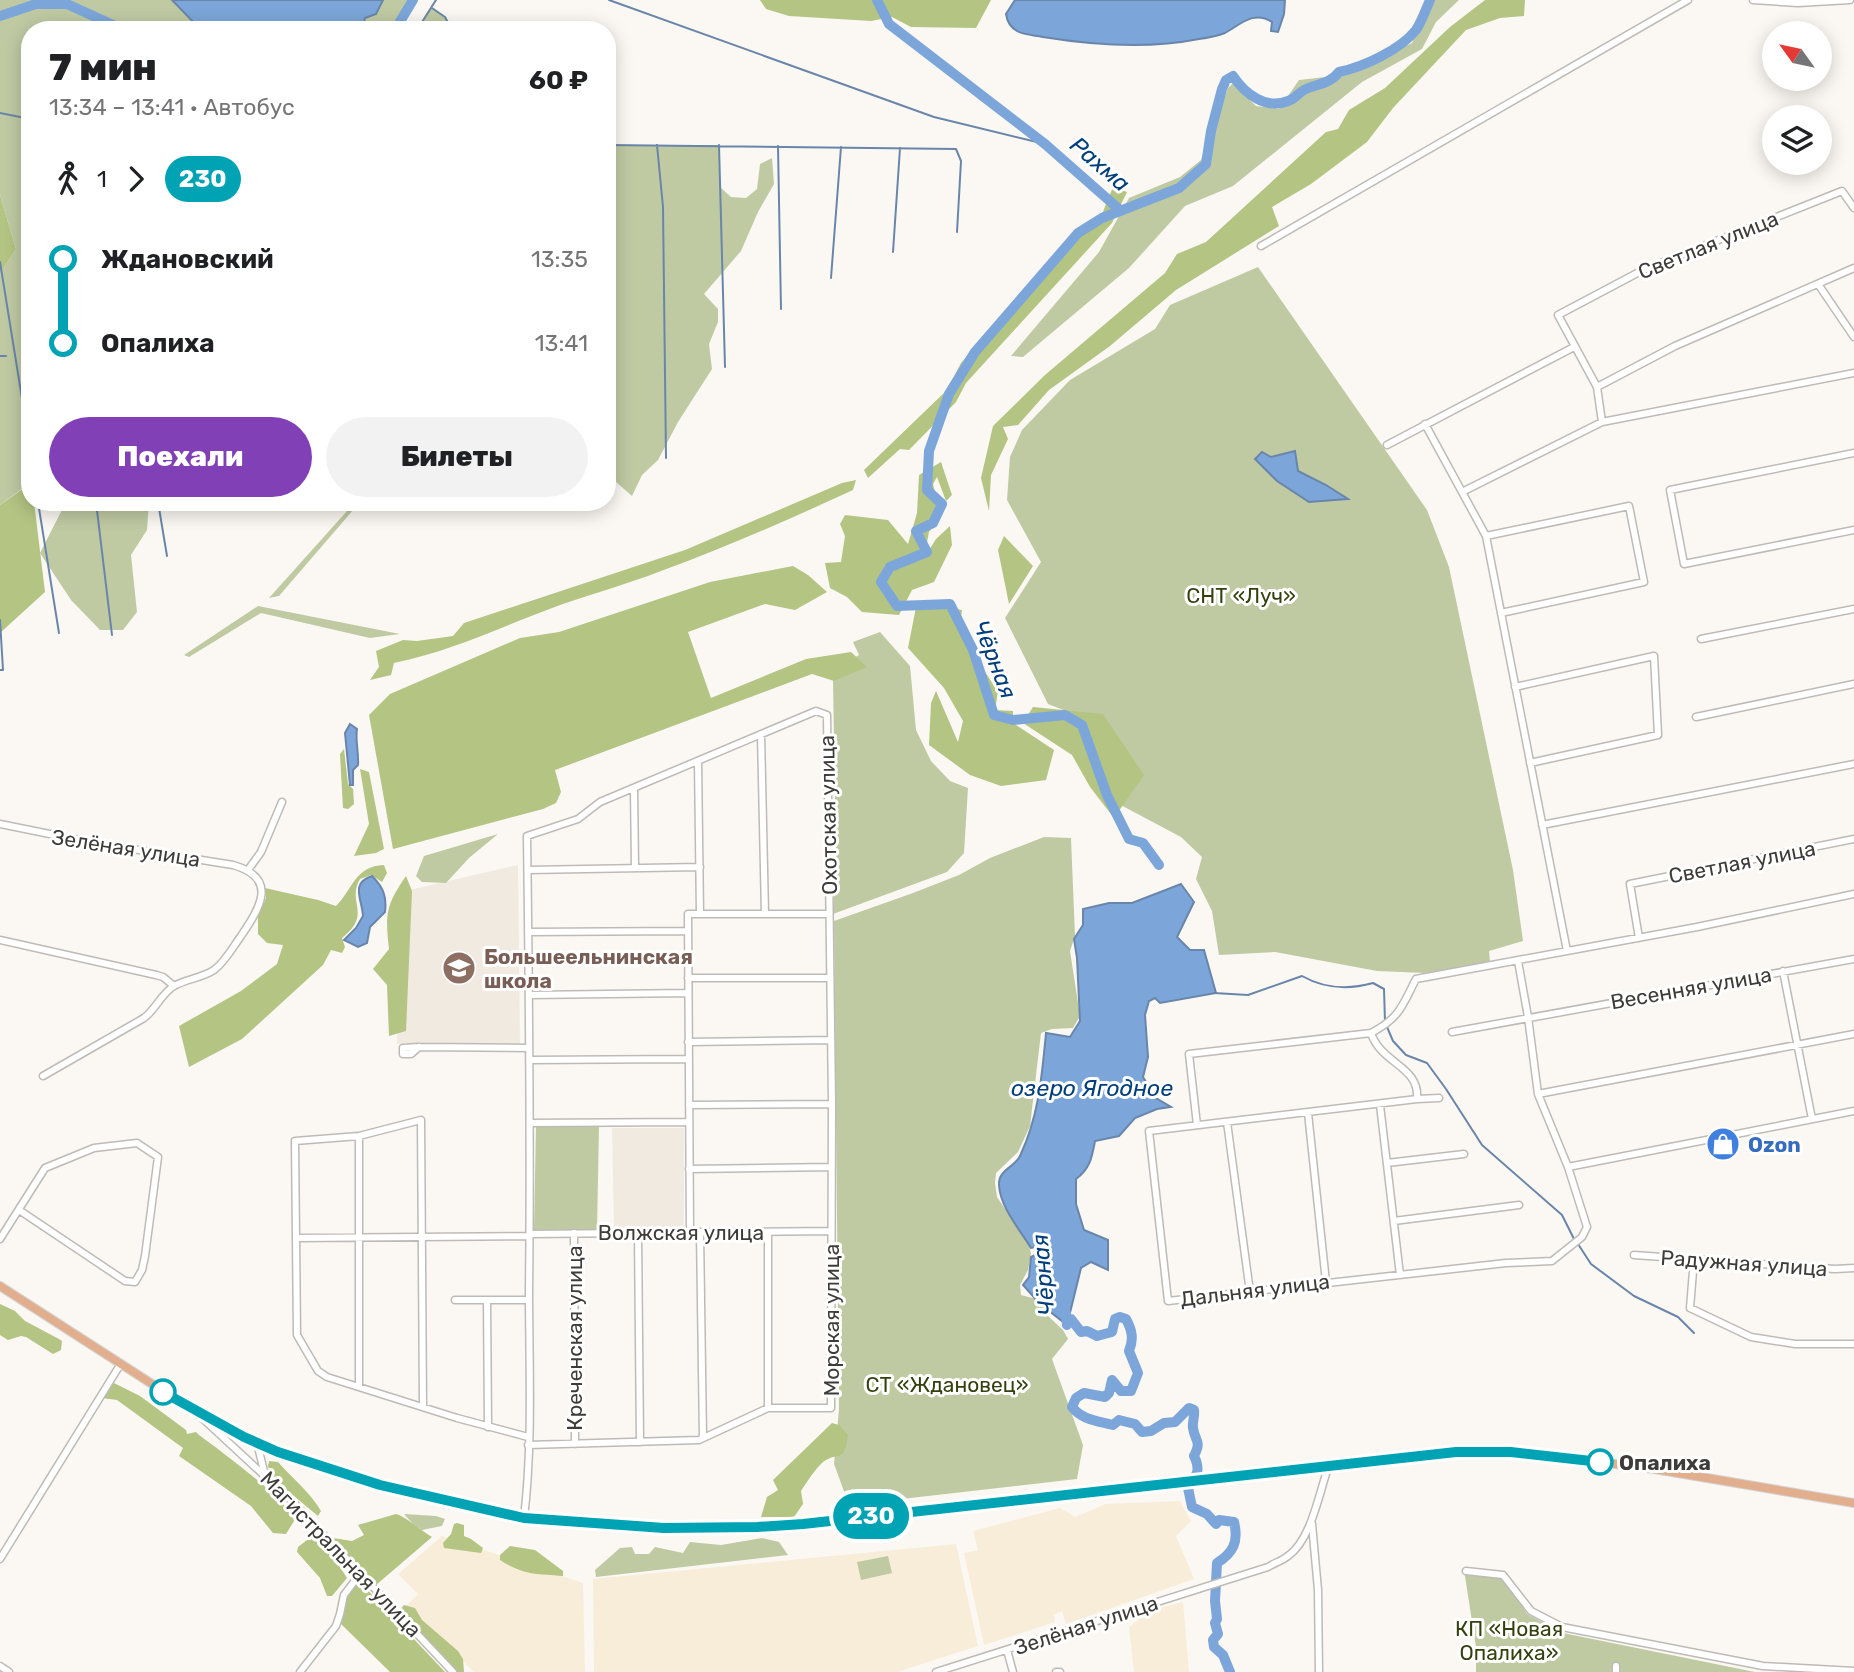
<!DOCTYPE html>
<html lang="ru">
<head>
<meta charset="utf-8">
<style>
  body { margin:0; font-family:Rubik,sans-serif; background:#f2f2f2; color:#202124; height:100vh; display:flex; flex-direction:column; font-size:26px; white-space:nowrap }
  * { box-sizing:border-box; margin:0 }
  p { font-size:23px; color:#757577 }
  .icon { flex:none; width:38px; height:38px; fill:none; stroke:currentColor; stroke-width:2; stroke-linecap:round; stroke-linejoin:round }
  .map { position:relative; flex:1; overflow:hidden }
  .details { position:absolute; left:21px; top:21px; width:595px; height:490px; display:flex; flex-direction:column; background:#fff; border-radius:28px; box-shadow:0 4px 18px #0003 }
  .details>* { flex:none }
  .badge { padding:0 14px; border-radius:23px; font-size:24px; line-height:46px }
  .needle { width:46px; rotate:303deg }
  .controls { position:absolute; left:1762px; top:21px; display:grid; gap:14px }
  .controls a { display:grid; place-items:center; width:70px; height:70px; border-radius:50%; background:#fff; box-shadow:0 4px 18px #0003; font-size:35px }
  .map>.badge { position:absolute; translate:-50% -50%; box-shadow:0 0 0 4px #fff }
  .legs { display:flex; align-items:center; gap:10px; height:77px; padding:0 28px; font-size:23px }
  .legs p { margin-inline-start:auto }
  .head { display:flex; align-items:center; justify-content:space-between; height:119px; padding:0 28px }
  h1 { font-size:38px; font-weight:800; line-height:52px }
  .primary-button { display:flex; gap:14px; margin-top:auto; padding:14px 28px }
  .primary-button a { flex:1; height:80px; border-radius:42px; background:#8140b5; color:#fff; font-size:28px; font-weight:800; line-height:80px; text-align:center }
  .primary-button a+a { background:#f2f2f2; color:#202124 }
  ul { padding:0 28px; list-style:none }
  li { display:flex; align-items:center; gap:24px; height:84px; font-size:26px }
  li i { display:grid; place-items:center; width:10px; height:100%; margin:0 9px; background:currentColor }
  li i::after { content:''; width:18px; height:18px; margin:-9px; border:5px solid; border-radius:50%; background:#fff }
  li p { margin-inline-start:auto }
  li:first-child i { background:linear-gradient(#0000 50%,currentColor 0) }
  li:last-child i { background:linear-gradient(currentColor 50%,#0000 0) }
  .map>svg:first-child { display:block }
  .industrial { fill:#f8edd8 }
  .built { fill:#f1eae0 }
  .green { fill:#bfcaa3 }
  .forest { fill:#b3c483 }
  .water { fill:#7ca6da; stroke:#6986aa; stroke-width:2 }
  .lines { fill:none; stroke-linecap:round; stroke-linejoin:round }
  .stream { stroke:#6986aa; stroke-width:2 }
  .river { stroke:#7ca6da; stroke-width:10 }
  .minor-casing { stroke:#bebbb7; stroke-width:9 }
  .major-casing { stroke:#d4d4d4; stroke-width:10 }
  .minor { stroke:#fff; stroke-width:6 }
  .major { stroke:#e2af8e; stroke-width:8 }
  .line-1-casing { stroke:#fff; stroke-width:16 }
  .line-1 { stroke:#00a3b4; stroke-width:10 }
  .stop-1-dot { fill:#fff; stroke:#00a3b4; stroke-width:3.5 }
  .labels { text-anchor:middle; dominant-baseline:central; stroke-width:6; stroke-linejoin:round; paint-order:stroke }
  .street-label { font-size:21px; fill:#3d3c3a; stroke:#fff }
  .park-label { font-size:21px; fill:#35400f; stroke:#fff }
  .education-label { font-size:21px; font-weight:bold; fill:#785e54; stroke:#fff; text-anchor:start }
  .shop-label { font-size:21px; font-weight:bold; fill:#366cbe; stroke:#fff; text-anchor:start }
  .stop-label { font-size:21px; font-weight:bold; fill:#3d3c3a; stroke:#fff; text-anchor:start }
  .water-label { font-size:23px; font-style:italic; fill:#003d7b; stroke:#fff }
</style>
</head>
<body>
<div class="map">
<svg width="1854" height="1672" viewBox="0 0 1854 1672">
  <rect width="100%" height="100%" fill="#fbf8f3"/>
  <path class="industrial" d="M1180,1501l11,20 -15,15 18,43 -128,45 -4,-13 -8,4 1,7 -71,23 -20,-92 14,-3 -5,-19 87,-23 15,9 31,-13z
    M442,1536l141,47 2,89h-111l-68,-66 12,-12 -20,-20z
    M956,1544l22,102 -81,26h-303l-1,-93z
    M1183,1602l6,70h-55l-5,-45 22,-17z"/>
  <path class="built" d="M518,865l2,180 -123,-1 4,-152z
    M612,1128h72v102h-70z"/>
  <path class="green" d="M0,0h172l29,30h-171v453l-30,22v-231l16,-25 -16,-54z
    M383,0h30l-18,30h-33l3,-12 11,-4z
    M1434,0h25l-23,22 -14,27 -60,33 -129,104 -48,20 -56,62 -106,89 -12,-1 88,-104 30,-54 51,-21 21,-17 27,-72 5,-5 23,23 23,3 20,-29 44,-5 69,-32z
    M431,7l15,11 6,12h-35z
    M607,145h112l1,42 11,10 15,1 11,-9 3,-25 12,-6 2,26 -16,28 -17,39 -37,43 14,15v13l-9,22 3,25 -34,53 -20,38 -16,15 -10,21 -25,-22z
    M1258,267l169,243 22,57 64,303 10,71 -34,10 1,11 -65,11 -48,-2 -102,-19 -56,3 -7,-44 -16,-32 6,-22 -21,-20 -66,-35 -34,-85 -33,-13 -43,-86 36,-56 -34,-62 3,-43 12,-27 48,-50 85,-51 15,-24z
    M66,502h83l-2,28 -16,25 6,57 -14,18h-23l-29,-30 -31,-47z
    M354,509l-75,87 -10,2 78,-87z
    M258,606l142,28 -30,4 -109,-25 -72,44 -5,-2z
    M880,632l30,34 6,64 15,31 19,20 18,7 -4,65 -17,19 -114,42 3,-49 -3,-185 4,-13 22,-12 -6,-13z
    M498,834l-29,24 -23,25 -24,-1 -6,-6 8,-20z
    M1044,837l27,1 4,98 -5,15 10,65 -7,12 -21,1 -11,4 -11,93 -12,26 -22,21 -1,10 2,14 32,47 2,10 -3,16 -8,15 1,10 19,5 8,16 15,14 5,9 -16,20 31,86 -6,34 -228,26 -15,-41 5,-55 -5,-488 79,-28 46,-18 31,-17z
    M536,1125l63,1 -2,105 -63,-1z
    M404,1514l32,2 9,3 -3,7 -20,4 -9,-6z
    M762,1538l17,4 9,13 -192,22 -1,-7 25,-22 12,-1 3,7h14l6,-7 28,6 7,-11 31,3z
    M888,1556l4,17 -31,7 -4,-18z
    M1464,1570l40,3 23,41 36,19 192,39h-279v-25z"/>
  <path class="forest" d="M760,0h231l-15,28 -65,-1 -19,-10 -21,4 -82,-5 -23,-7z
    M1485,0h40l-1,16 -24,2 -34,12 -73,78 -26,34 -56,42 -39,23 7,19 -103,64 -66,56 -61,44 -31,35 -15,2 5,12 -17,36 -2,36 -8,-33 12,-52 52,-51 120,-102 12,-19 29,-12 120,-110 12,-3 11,-19 36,-22 65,-61z
    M1113,187l14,5 -15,31 -146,160 -10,19 -47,48 -9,-1 -32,29 -4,-8 83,-80 14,-27 36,-41 105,-108z
    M0,195l16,54 -16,25z
    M941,462l11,33 -6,6 -9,-24 -4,7 8,32 -12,16 -5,26 12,-19 14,-13 2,19 -18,37 -22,8 -13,25 -37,-3 -15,-15 -17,-9 -5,-25 16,-1 4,-26 -5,-12 5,-9 43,5 20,24 9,-31 2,-38z
    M856,480l-3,10c-63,29 -126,57 -192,81 -33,13 -67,22 -101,34 -55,20 -107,46 -166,58l-3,12 -21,5 9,-13 -3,-16 27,-11 14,1 36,-5 11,-13 221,-73 157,-67z
    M24,488l6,4v10h4l11,90 -45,41v-128z
    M1004,536l29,30 -24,38 -11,-54z
    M793,566l15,9 19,17 -32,18 -30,-6 -77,28 23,66 95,-39 45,-7 16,15 -33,14 -22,-7 -257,96 6,22 -5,11 -13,6 -150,40 -24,-134 21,-21 130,-56 39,-6 151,-50z
    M917,602l45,8 -3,21 39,61 -3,18 18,1v12l41,27 -8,30 -45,6 -31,-11 -41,-30 2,-42 5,-12 22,51 5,-21 -19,-33 -36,-40z
    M1033,707l70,7 41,61 -30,43 -24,-31 -18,-32 -49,-32z
    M344,749l4,35 5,5 1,15 -6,5 -5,-1 -3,-54z
    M360,769l9,3 15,77 -8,4 -22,3 15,-32z
    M384,865l3,8 -5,9 -11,-7 -11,4c-14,23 13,35 -18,59l3,9 -3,6 -11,-3 -8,15 -81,74 -53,28 -10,-41 62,-35 36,-27 6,-19 -16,-2 -9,-9v-18l8,-18 -1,-10 53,12 18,6c17,-17 19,-40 48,-41z
    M406,876l6,15 -6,140 -17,5 -2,-51 -14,-16 16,-20c-4,-35 -3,-44 17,-73z
    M0,1304l15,7 10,10 34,18 3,2 -1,9 -8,4 -27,-17 -5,-1 -13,4 -8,-5z
    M114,1383l26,13 46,34 1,4 9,-2 3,3c19,14 92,67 95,86l-8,13 -13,-1 -22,-27 -72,-50 4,-8 -66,-48 -15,-2z
    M832,1423l7,2 9,10c-4,30 -8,15 -25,27 -8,7 -16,20 -22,29l2,13 -9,13h-33l6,-20 11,-7 -5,-10z
    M269,1461l9,1c15,17 32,30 43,49l-3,5 -47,-39 -3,-11z
    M396,1514c11,3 25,17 36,23l-56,48 -43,-47 19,3 12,-6 -6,-10z
    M457,1523l7,2v11l7,3 12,9 -2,5 -37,-5 -1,-5 8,-9 3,-10z
    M311,1537l16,9 20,32 -15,18h-5l-7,-18 -23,-26 1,-5z
    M510,1546l25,4 28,21v5c-27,-2 -40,-1 -63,-16v-5z
    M356,1582h4l85,90h-55l-50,-49 5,-27z
    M404,1605l11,3 7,12 36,31 5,8 1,13h-7l-58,-61z"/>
  <path class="water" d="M172,0h211l-7,14 -11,4 -3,12h-161z
    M1015,0h270l-1,14 -6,18 -7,-1 1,-9c-18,-12 -31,2 -47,11 -8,3 -18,5 -26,6 -50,10 -107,6 -156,-2 -8,-2 -20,-2 -26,-6 -7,-4 -10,-10 -11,-17z
    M1295,451l3,20 28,14 22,14 -39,3 -32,-21 -22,-22 7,-7 9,5z
    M350,724l7,5c-2,11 2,24 1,36l-5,5v15h-3l-5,-52z
    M372,876c11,11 15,20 13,36l-15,15 -3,16 -9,4 -14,-7 12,-12 7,-12c-1,-17 -13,-33 9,-40z
    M1181,884l13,18 -17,35 13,13h14l12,43 -56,10 -5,-5 -6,3 -4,14 3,42 -5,20 13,21 15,9 -14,2 -22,9 -16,18 -24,5c-3,16 -5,28 -19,38v25l8,26 24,10v30l-17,-8 -10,6 -14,57 -28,-22 -16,-18 6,-8 2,-20 13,-6 -2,-5 -11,2c-11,-18 -31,-41 -32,-63 -1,-15 16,-18 21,-29 19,-40 22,-81 26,-123l24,4 10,-16 -3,-63 -3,-19 9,-14v-16l26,-6h23z"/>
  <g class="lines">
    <path class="stream" d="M609,0l325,117 111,27
      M432,8l13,9 7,13
      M417,30l19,-30
      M0,113l30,6
      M607,145l349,4 5,12 -4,71
      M657,145l6,62 3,251
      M719,145l6,222
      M778,146l3,163
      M893,252l7,-104
      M0,262l30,186
      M831,278l10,-131
      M0,356h6
      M38,502l21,131
      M96,502l16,133
      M158,502l9,54
      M0,620l3,50h-3
      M1214,993l34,2 54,-19c23,13 46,14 71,7l11,6 1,33
      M1387,1027l6,14 13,14 21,8 19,26 36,56 80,70 12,24
      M1578,1244l13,20 43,32 44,21 16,16"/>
    <path class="river" d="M877,0l12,24 156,120 75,66
      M0,16l36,-12h31l57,26
      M395,30l18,-30
      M1159,865l-16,-22 -14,-4 -22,-44 -25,-70 -17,-10 -52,5 -19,-5 -21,-65 -23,-46 -53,2 -16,-24 9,-15 37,-15 -11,-21 17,-8 9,-19 -15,-14 2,-39 20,-57 26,-42 103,-119 24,-15 77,-30 27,-24 5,-33 11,-42 4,-9 7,-4c12,18 33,34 55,25 7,-2 11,-9 18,-12 12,-5 25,-6 33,-17 24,-5 61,-22 77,-42 6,-9 10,-21 14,-30
      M1066,1313l1,12 4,-6 10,13 6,-1 10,5 15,-4 3,-13 5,-2 6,2c6,11 8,20 3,32l9,22 -7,18h-10l-9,-11 -3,13 -4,4 -21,-4 -8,5 -4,9c10,13 26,14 41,18l6,-5 16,4 7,8 9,-1 13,-8 11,-1 14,-14 5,2c1,6 -2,12 -1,18 2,14 9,12 1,28 7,14 3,19 -6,32l4,19 15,7 9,10 3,-4 15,2c5,20 -1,31 -17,41l-2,38 2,18 -2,4 3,11 -5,6 1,7 9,8 7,17"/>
    <defs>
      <path id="minor" d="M1753,0l45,3 52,-3
        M1261,246l427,-246
        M1818,284l36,53
        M1597,387l78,-41 179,-78
        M1602,422l-5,-35 -39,-72 85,-45 199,-79 12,17
        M1425,424l61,112 81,415
        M1387,445l187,-98
        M1854,453l-184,37 14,74 170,-34
        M1462,492l140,-70 252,-49
        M1486,536l143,-30 15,76 -143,31
        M1701,639l153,-30
        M1515,687l139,-31 4,79 -128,28
        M1696,717l158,-33
        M761,734l4,180
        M698,761l2,153
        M634,788l1,80
        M0,824l89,18 144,23c46,13 27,43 8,71 -8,11 -16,26 -27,34 -12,8 -28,9 -40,16 -13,8 -18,23 -30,32l-101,58
        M1542,825l312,-61
        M248,870l13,-18 21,-50
        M528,870l172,-3
        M528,932l160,-1
        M1639,938l-9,-54 224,-45
        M0,940l156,35 7,2 11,9
        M1518,961l10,56 10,77 30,73 19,60 -5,10 -30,24 -46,2 -338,38 -19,-170 268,-32c3,-33 -36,-35 -46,-66 29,-15 31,-27 45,-54l281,-52 157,-33
        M1783,971l29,148
        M688,978h142
        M529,995l159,-2
        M1452,1032l402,-73
        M688,1042l143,-2
        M419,1047l-8,7h-8v-6l16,-1 110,1
        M530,1060l158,-1
        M1538,1094l316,-60
        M1417,1099l22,-1
        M689,1105l143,-1
        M1380,1105l20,170
        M1308,1113l18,169
        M1227,1122l23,170
        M530,1123l159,-1
        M1197,1125l-8,-71 182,-21
        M1387,1163l77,-9
        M1568,1167l286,-56
        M689,1169l142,-2
        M1394,1221l125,-16
        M690,1232l-2,-318h141
        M700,1232l3,206
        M574,1233l1,211
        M638,1233l2,209
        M530,1234l301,-3
        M296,1238l234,-2
        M0,1239l45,-71 49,-20 43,-5 21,14 -13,99 -3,14 -7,12 -10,-1 -106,-71
        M1634,1255l201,14 19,-1
        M1694,1259l-4,49 61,29 44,7h59
        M455,1300h74
        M487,1300l1,127
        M359,1387v-251
        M423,1406l-2,-286 -62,16 -64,5 2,194 21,36 9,6 130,41 71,19
        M768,1408v-176
        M201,1417l93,86 159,169
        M257,1443l7,28
        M524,1518c9,-76 5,-153 5,-229 2,-151 0,-302 -2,-453l51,-17 22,-17 216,-91 11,4 5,389 -1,304h-63l-69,32 -171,5
        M1312,1524l6,66 1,82
        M0,1559l120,-194
        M1466,1571l37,4 28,36 31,16 201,39 91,5
        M1007,1650l6,22
        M0,1666l9,6
        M300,1672l36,-46 4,-12 4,-19 16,-21
        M936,1672l332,-105c6,-4 14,-6 20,-11 24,-17 31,-64 41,-91
        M1056,1672h4
        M1616,1672v-6"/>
      <path id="major" d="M0,1286l194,125 51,26 33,15 68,23 62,17 116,26 140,10 93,-1 643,-70 77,-5 61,2 116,15 200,34"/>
    </defs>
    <use href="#minor" class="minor-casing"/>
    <use href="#major" class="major-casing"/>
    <use href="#minor" class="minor"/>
    <use href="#major" class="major"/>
  </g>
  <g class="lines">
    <defs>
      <path id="line-1" d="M163,1392l81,45 34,15 102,33 144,33 140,10 93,-1 46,-3 653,-72h55l89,10"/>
    </defs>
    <use href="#line-1" class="line-1-casing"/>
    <use href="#line-1" class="line-1"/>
  </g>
  <defs>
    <symbol id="school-disc" viewBox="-11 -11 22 22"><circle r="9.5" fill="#8d6e63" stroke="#fff"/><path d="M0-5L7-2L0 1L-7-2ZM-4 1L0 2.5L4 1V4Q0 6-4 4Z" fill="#fff"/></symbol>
    <symbol id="shop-disc" viewBox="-11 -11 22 22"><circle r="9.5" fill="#3f7fe0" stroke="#fff"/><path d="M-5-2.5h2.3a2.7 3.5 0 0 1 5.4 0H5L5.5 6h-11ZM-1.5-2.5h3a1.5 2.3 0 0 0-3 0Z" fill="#fff"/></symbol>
  </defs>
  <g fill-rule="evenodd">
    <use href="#school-disc" x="440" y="949" width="38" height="38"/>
    <use href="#shop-disc" x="1704" y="1125" width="38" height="38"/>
  </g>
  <g class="stop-1-dot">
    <circle cx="163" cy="1392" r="12"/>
    <circle cx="1600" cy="1462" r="12"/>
  </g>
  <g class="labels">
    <g class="street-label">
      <text transform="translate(1708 245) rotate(-22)">Светлая улица</text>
      <text transform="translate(828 815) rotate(-91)">Охотская улица</text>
      <text transform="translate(126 848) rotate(9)">Зелёная улица</text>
      <text transform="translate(1742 862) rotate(-11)">Светлая улица</text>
      <text transform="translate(1691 988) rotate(-10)">Весенняя улица</text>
      <text x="681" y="1232">Волжская улица</text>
      <text transform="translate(1744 1263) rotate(4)">Радужная улица</text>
      <text transform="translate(1255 1290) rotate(-7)">Дальняя улица</text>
      <text transform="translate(831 1320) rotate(-90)">Морская улица</text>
      <text transform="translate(574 1338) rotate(-90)">Креченская улица</text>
      <text transform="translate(341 1554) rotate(46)">Магистральная улица</text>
      <text transform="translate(1086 1625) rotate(-18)">Зелёная улица</text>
    </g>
    <g class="park-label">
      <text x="1241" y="595">СНТ «Луч»</text>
      <text x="947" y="1384">СТ «Ждановец»</text>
      <text x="1509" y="1628">КП «Новая<tspan x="1509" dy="24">Опалиха»</tspan></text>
    </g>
    <g class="education-label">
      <text x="484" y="956">Большеельнинская<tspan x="484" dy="24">школа</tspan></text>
    </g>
    <g class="shop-label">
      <text x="1748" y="1144">Ozon</text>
    </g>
    <g class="stop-label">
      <text x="1619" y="1462">Опалиха</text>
    </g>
    <g class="water-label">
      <text transform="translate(1100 164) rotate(41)">Рахма</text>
      <text transform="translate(995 659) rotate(69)">Чёрная</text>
      <text x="1092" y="1088">озеро Ягодное</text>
      <text transform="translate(1043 1275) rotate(-95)">Чёрная</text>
    </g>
  </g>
</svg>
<div class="controls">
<a><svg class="needle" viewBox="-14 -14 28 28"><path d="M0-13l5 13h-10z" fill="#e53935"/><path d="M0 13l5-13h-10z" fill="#757577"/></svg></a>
<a><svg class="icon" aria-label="layers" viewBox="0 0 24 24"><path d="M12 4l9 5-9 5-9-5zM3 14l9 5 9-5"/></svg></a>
</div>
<b class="badge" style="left:871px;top:1516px;background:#00a3b4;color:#fff">230</b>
<section class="details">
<div class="head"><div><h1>7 мин</h1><p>13:34 – 13:41 · Автобус</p></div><b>60 ₽</b></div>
<div class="legs"><svg class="icon" aria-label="walk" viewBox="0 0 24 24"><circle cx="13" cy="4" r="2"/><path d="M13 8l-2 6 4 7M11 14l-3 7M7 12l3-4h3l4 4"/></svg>1<svg class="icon" aria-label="forward" viewBox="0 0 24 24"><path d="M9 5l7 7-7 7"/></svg><b class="badge" style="background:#00a3b4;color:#fff">230</b></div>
<ul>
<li><i style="color:#00a3b4"></i><b>Ждановский</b><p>13:35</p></li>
<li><i style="color:#00a3b4"></i><b>Опалиха</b><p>13:41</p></li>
</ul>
<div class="primary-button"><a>Поехали</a><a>Билеты</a></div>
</section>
</div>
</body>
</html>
